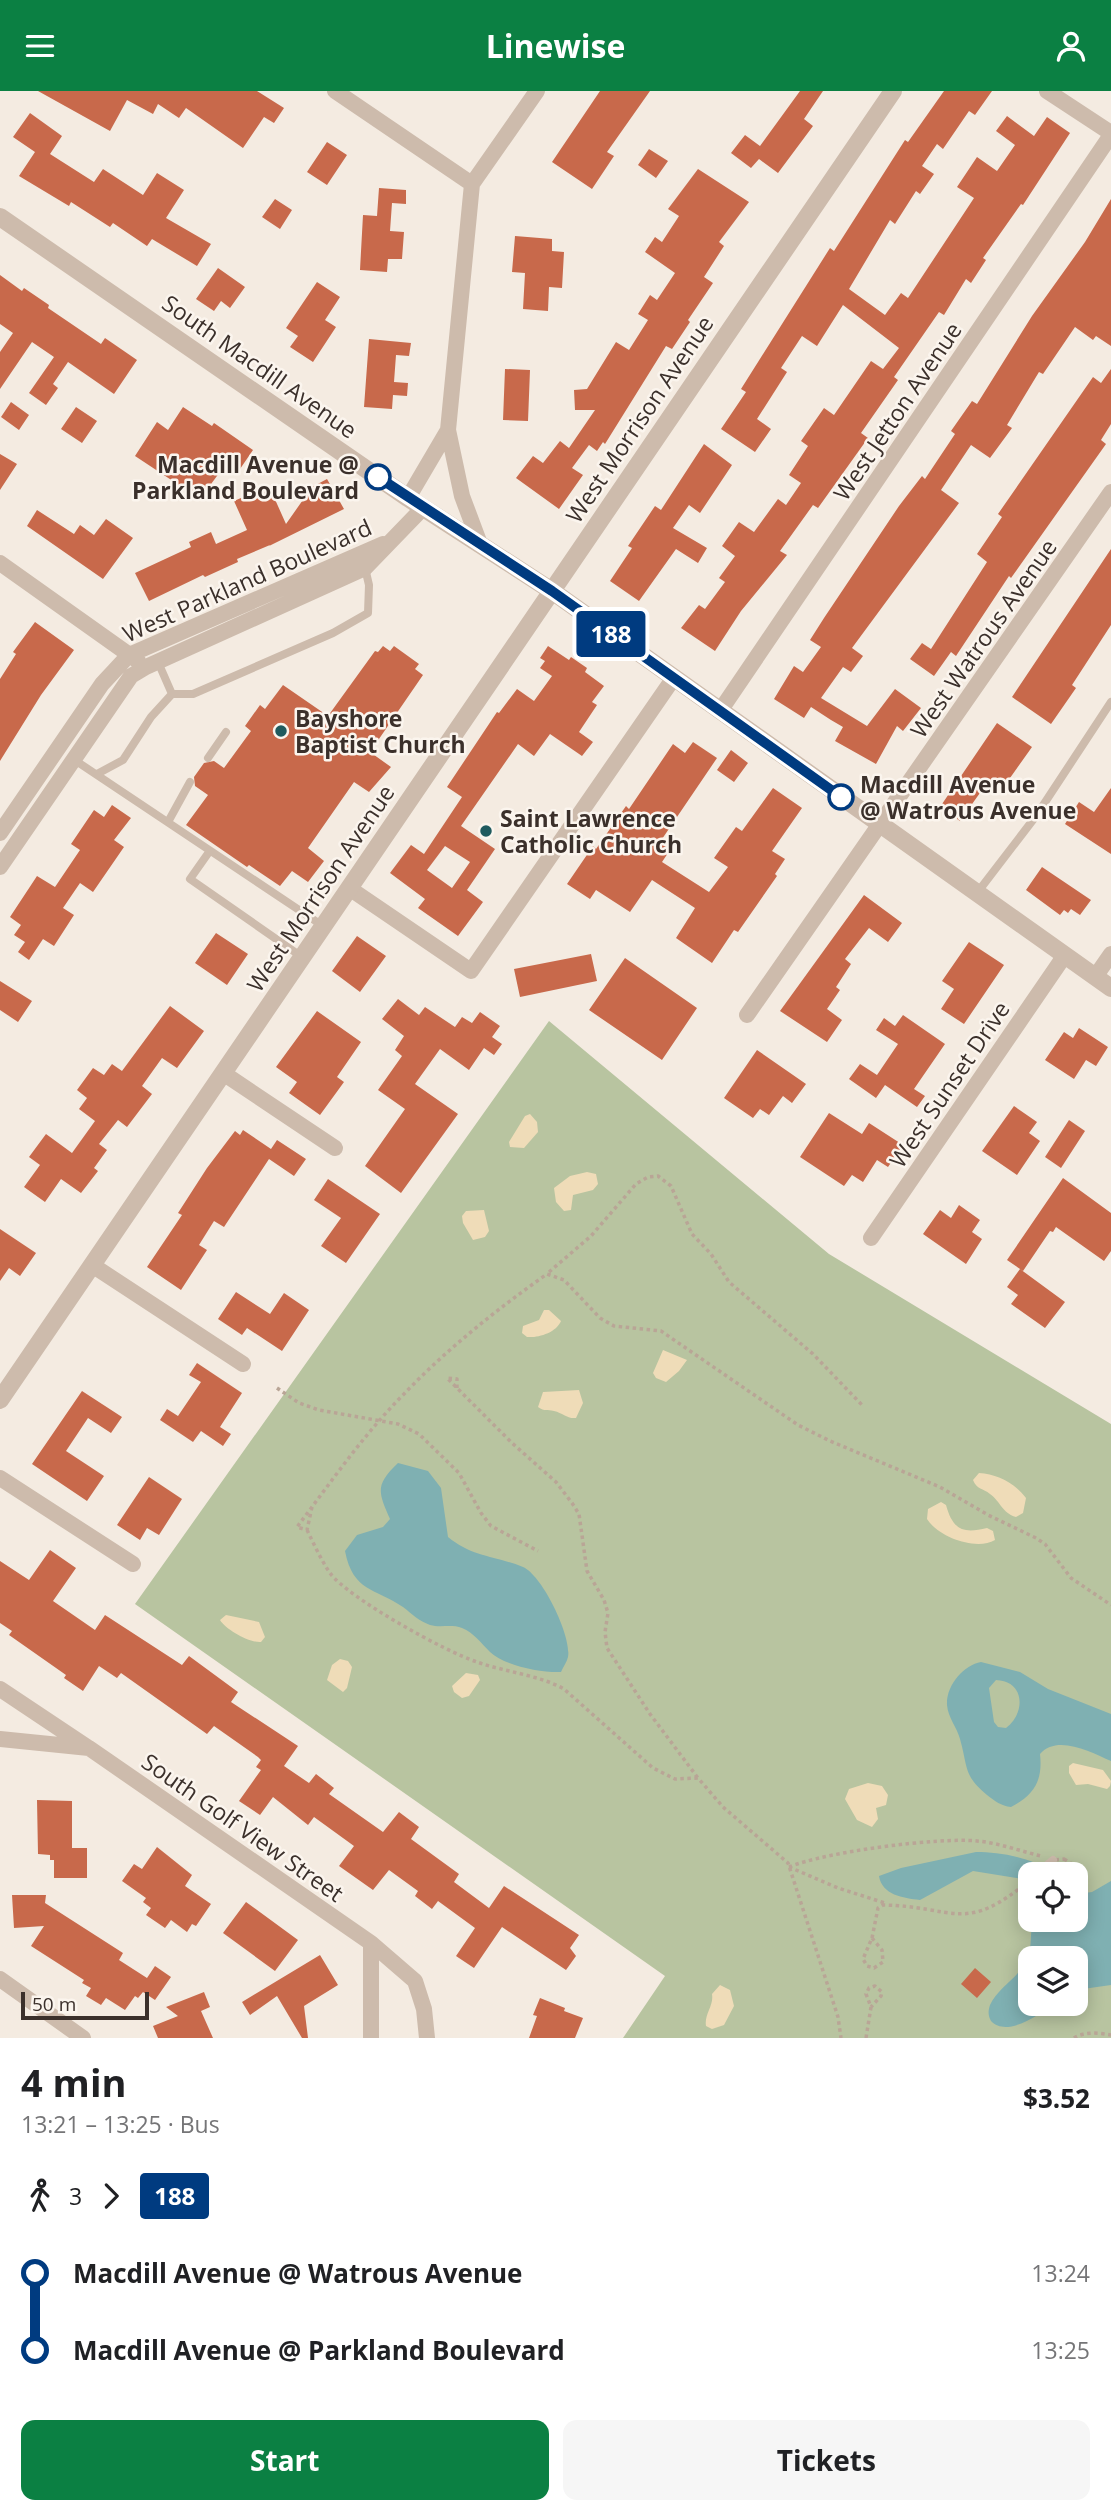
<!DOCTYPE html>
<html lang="en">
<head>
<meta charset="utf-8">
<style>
  body { margin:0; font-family:"Open Sans",sans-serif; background:#f6f6f6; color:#202124; height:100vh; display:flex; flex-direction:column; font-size:26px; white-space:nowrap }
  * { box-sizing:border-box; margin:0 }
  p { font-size:23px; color:#757577 }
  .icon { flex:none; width:38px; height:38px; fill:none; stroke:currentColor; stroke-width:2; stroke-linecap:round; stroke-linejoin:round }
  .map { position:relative; height:1947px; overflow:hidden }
  .drawer { display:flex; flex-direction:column; background:#fff; flex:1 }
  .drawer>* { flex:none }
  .badge { padding:0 14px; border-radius:5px; font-size:24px; line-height:46px }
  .tools { position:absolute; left:1018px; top:1771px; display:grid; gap:14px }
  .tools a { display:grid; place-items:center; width:70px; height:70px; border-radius:14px; background:#fff; box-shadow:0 4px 18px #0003; font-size:35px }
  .scale { position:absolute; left:21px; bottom:18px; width:128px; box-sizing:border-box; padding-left:7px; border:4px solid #3b302b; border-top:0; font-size:19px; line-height:24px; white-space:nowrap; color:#3b302b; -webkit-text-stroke:5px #fbf5ee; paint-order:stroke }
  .map>.badge { position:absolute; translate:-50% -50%; box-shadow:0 0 0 4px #fff }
  .legs { display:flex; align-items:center; gap:10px; height:77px; padding:0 21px; font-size:23px }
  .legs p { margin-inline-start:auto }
  .headline { display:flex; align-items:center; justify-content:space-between; height:119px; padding:0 21px }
  h1 { font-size:38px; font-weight:700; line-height:52px }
  .primary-button { display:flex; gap:14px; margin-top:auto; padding:14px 21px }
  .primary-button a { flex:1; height:80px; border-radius:14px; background:#0b8043; color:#fff; font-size:28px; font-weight:700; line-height:80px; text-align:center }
  .primary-button a+a { background:#f6f6f6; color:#202124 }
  ul { padding:0 21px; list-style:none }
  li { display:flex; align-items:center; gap:24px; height:77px; font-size:26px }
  li i { display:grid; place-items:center; width:10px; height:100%; margin:0 9px; background:currentColor }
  li i::after { content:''; width:18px; height:18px; margin:-9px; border:5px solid; border-radius:50%; background:#fff }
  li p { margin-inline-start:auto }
  li:first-child i { background:linear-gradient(#0000 50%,currentColor 0) }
  li:last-child i { background:linear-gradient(currentColor 50%,#0000 0) }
  header { display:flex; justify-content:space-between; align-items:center; height:91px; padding:0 21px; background:#0b8043; color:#fff; font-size:32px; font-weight:700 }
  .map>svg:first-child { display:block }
  .green { fill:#b8c4a0; fill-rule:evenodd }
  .sand { fill:#efdcb8 }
  .water { fill:#7fb0b2; fill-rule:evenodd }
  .building { fill:#c8694b; fill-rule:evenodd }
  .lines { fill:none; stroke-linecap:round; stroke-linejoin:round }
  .path { stroke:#b9a596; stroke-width:3.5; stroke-dasharray:3.5 3.5; stroke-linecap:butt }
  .service { stroke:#cdbbac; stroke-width:8 }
  .minor { stroke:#cdbbac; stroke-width:16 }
  .tertiary { stroke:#cdbbac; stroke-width:18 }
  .line-1-casing { stroke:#fff; stroke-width:16 }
  .line-1 { stroke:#003b80; stroke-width:10 }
  .stop-1-dot { fill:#fff; stroke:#003b80; stroke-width:3.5 }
  .poi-dot { fill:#1f5a5e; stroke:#fbf5ee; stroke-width:2.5 }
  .labels { text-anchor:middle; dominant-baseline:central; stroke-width:5; stroke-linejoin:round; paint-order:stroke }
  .street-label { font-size:23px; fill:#3b302b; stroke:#fbf5ee }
  .stop-label { font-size:23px; font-weight:bold; fill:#3b302b; stroke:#fbf5ee; text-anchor:end }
  .poi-label { font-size:23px; font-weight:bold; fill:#3b302b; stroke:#fbf5ee; text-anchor:start }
</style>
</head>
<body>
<header><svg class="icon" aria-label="menu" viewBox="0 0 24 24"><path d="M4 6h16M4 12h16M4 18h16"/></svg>Linewise<svg class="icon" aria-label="person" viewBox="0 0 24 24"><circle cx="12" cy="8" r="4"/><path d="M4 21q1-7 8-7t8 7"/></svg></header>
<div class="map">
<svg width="1111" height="1947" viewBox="0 0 1111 1947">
  <rect width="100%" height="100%" fill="#f4ebe1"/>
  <path class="green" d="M549,930l280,233 282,170v614h-488l42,-62 -530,-372zM1031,1783h45v46h-45zM1031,1867h45v46h-45z"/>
  <path class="sand" d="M530,1023l7,8 1,10 -14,16 -14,-1 -1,-5 16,-26z
    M587,1081l9,2 2,10 -5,6 -20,5 -2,15 -7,1 -8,-9 -2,-14 16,-12z
    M484,1119l5,21 -4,6 -12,3 -10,-17 -1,-7 4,-5z
    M544,1219h5l12,11c-5,12 -23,17 -34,16l-5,-4 1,-7 16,-6z
    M663,1259l24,10 -8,11 -13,11 -10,-4 -3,-5z
    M579,1299l4,13 -7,15c-9,1 -13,-5 -22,-7 -7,-2 -9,1 -16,-4l5,-15z
    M979,1382c18,1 36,10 47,25l-3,15 -7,4c-14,-4 -15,-15 -26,-23 -7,-6 -13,-4 -17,-14z
    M941,1411l5,3c7,25 17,29 41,23l6,3 2,9c-19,11 -57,-3 -68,-21l1,-10z
    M226,1524l33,7 6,15 -4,5c-11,1 -35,-12 -41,-22z
    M340,1568l8,2 4,6 -5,21 -4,4 -16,-12 5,-15z
    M466,1582l12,2 2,5 -11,16 -7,2 -8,-6 -2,-6z
    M1073,1672l30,7 8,11 -1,5 -3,3 -19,-5 -12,1 -7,-12v-7z
    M868,1692l14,3 6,9 -2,10 -10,3 2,11 -6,8 -15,-7 -12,-21 4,-10z
    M720,1894l10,5 4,16 -10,19 -12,4 -6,-3c-2,-12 8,-20 6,-32z"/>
  <path class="water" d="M398,1372l30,8 13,17 7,49c24,20 48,19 75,30 19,8 49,69 45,90 -1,5 -5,10 -7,15 -19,1 -56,-6 -71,-20 -9,-9 -16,-19 -28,-24 -10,-4 -22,0 -32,-3 -11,-4 -18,-11 -27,-18 -28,-19 -50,-15 -58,-56l12,-16 26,-8 7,-8c-12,-27 -15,-34 8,-56z
    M981,1571l39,10 28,17 63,25v47c-20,-9 -54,-27 -71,-7 3,27 -6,41 -29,53 -10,-1 -16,-6 -24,-12 -24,-20 -19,-28 -27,-56 -3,-12 -12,-21 -13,-34 -1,-20 17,-40 34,-43zM996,1589c29,1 30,33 10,48l-8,-1 -4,-5 -5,-34z
    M976,1761c25,0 59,6 78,22h-23v10l-9,-5 -49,-8 -53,29c-17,-2 -38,-5 -41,-24l22,-8z
    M1111,1790v104l-35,5v-32h-45v46h23c-14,10 -47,34 -63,17 -3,-5 -3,-10 -1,-16 8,-18 30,-28 38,-47 4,-12 2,-26 5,-38h43v-26l16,-2z"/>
  <path class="building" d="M38,0h219l27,17 -10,15 -10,-6 -21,31 -57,-40 -7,10 -21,-14 -5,10 -26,-14 -17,31z
    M600,0h50l-43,61 7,4 -22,33 -40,-27z
    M800,0h23l-19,28 9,7 -35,47 -19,-14 -8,9 -20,-15 14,-18 15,11z
    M944,0h48l-17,24 -6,-4 -26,38 -6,-5 -15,22 12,8 -14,20 -4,-3 -21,33 -5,-4 -41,69 36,26 16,-22 7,5 66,-100 -17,-11 20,-30 20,14 18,-26 -19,-14 11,-15 27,20 13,-19 23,16 -47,72 -2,-1 -38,54 3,2 -15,23 -5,-4 -22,36 -5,-3 -45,65 4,3 -37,53 7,5 -50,70 -5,-3 -33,46 7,4 -46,56 -26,40 -34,-23 18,-23 6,4 20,-27 -6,-4 16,-22 -13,-10 17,-24 15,10 24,-33 8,6 15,-22 -12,-8 19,-29 -7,-5 23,-33 10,7 37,-54 12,8 16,-21 -56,-43 -26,41 -15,-10 -21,32 6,4 -30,47 14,10 -16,23 -34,-23 25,-37 -5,-3 89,-141 4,3 71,-111 3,2z
    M30,22l32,23 -12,18 44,28 9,-13 40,26 14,-22 27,17 -18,28 45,26 -14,22 -45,-27 -5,7 -34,-23 -3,4 -39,-25 -2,4 -50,-30 16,-24 -22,-15z
    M327,51l20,13 -20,30 -20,-13z
    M649,58l19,12 -12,17 -18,-13z
    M698,78l51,33 -30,40 5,4 -20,31 9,6 -25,37 2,2 -18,27 -6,-3 -61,98 -2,-2 -6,9 -8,-6 -17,23 11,7 -24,34 -43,-31 17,-22 10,7 17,-22 9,7 26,-38h-20l-1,-20 13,-1 29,-47 13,8 19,-30 -10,-6 12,-19 7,5 18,-27 -30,-21 10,-15 7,5 17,-26 -11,-7z
    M379,97l27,2v14l-14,-1 -2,28 14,1 -2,27h-14l-1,13 -27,-2 3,-55 14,1z
    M275,108l17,11 -12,19 -18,-12z
    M1111,108v147l-15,-10 -3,4 -18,-13 -32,47 -4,-2 -32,53 5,3 -22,30 -19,-13 -30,45 18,13 -107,145 11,8 -12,16 -8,-5 -22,31 46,28 28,-37 26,19 -18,23 -6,-5 -21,38 -41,-23 8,-14 -12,-7 -20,-13 -7,11 -30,-19 20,-33 9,6 18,-25 -11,-7 14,-22 75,-112 23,-30 3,3 30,-45 -4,-3 21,-30 5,3 55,-88 53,-74z
    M515,145l37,3v12l12,1 -2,36 -13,-1 -1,24 -25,-2 2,-36 -13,-1z
    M218,177l27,19 -15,21 -9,-7 -7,10 -18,-12z
    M0,184l22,16 2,-3 25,17 -1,3 53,36 4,-6 32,22 -23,34 -46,-32 -15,22 5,4 -12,17 -17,-12 25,-36 -22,-15 -32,47v-37l13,-19 -13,-9z
    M317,191l23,15 -15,23 11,7 -23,35 -23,-15 8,-11 -12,-8z
    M369,248l42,4 -2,13 -13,-1 -2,27 14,1 -1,13 -14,-1 -1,14 -28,-2z
    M505,278l25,1 -2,51 -25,-1z
    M1111,278v55l-10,16 5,4 -95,134 -2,-2 -53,80 -5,-4 -17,24 -24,-17 12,-16 9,6 56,-87 -10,-8 25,-37 -4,-3 95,-137 8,6z
    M11,311l18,13 -10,15 -18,-13z
    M76,316l21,14 -15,22 -21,-14z
    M183,316l29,19 2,-3 39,27 -13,19 -12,-8 -28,38 -65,-43 22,-34 11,8z
    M704,353l28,21 -32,48 -11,-8 -16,23 34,20 -9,15 -22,-14 -37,52 -29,-20 22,-33 -4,-2 27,-40 6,4z
    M0,363l17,10 -17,26z
    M327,388l17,30 -75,37 1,-1 -33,14 1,3 -33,15 -2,-2 -54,26 -14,-28 56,-26 -2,-5 22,-10 5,12 31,-14 -13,-29 35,-15 17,38 26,-37z
    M37,419l37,24 6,-9 14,10 12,-16 27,19 -30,41 -76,-53z
    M1111,458v76l-39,60 4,3 -25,36 -39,-27z
    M35,531l39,28 -33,45 -41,66v-82l16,-25 -3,-2z
    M383,555l7,5 4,-5 25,18 -4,5 8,6 -53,77 21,15 -22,25 -15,-10 -46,66 16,13 -16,21 -16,-11 -12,15 -31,-21 -2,2 -61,-42 22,-30 -13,-9 -1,-9 10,-14 10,-2 10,7 27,-37 -6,-5 15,-21 5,4 18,-24 45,31 47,-65 3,1z
    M548,555l21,14 2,-3 16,11 -2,4 19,14 -12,16 5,3 -18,27 14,10 -11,14 -32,-22 -16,22 -16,-12 -57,82 34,23 -28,41 16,12 -25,34 -40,-28 7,-9 -35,-26 21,-28 13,9 38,-57 -15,-10 50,-75 2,1 18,-24 17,12 18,-25 -12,-8 5,-7 -5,-3zM445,755l25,16 -18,26 -25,-18z
    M997,632l35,24 -32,45 -13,-9 -27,38 -20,-14z
    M693,651l24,16 -57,84 10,8 -8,12 47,30 19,-25 -14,-9 22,-31 6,4 31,-43 29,20 -30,43 13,8 -10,15 2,2 -39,56 -4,-2 -22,33 -36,-25 19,-30 -43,-28 -22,32 -34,-22 -6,9 -23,-15 26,-38 3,3 30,-43 3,3 44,-65 12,9z
    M731,659l17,13 -14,19 -17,-12z
    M1111,697v66l-46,-30 14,-22 15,10z
    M112,714l19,13 -17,22 10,7 -31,45 -13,-9 -17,25 11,7 -20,31 -11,-7 -14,21 -11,-8 7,-10 -11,-7 7,-10 -11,-8 27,-41 18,11 25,-37 -9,-6 23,-34 10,7z
    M1042,776l49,33 -11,15 -9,-6 -3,4 -4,-3 -4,5 -34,-25z
    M864,804l38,28 -14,19 -19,-14 -24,31 6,5 -15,23 4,3 -13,19 15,11 -15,22 -47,-31z
    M216,842l32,21 -21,31 -32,-22z
    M357,845l29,20 -26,36 -28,-21z
    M969,851l35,23 -40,59 -23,-15 13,-20 -12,-8z
    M591,863l6,27 -77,16 -6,-28z
    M625,867l72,50 -35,52 -73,-50z
    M0,890l32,20 -14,21 -18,-12z
    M398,908l21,16 6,-8 30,20 7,-10 10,6 8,-11 20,14 -8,11 10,7 -8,11 -10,-7 -15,22 -29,-21 -25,35 43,30 -57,79 -36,-27 40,-57 -27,-19 24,-34 -7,-6 9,-14 -22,-17z
    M170,915l34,25 -27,37 -15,-10 -20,28 10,8 -25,33 -9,-7 -19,24 8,6 -13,18 4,3 -17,22 -20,-14 -16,23 -21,-15 16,-22 -11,-8 17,-23 26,19 23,-32 -16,-12 8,-11 -10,-8 16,-22 11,7 8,-11 10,7z
    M317,920l44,31 -24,35 7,5 -24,33 -31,-22 8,-11 -21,-15z
    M903,924l42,29 -31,45 11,7 -8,11 -32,-22 -9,13 -27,-19 11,-15 17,11 21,-31 -22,-14 8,-12 11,8z
    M1079,937l29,19 -12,19 -10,-6 -12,19 -29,-19 19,-28 9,6z
    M757,959l49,34 -14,19 -9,-7 -14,19 -9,-6 -7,9 -29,-20z
    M1014,1015l23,16 -8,11 11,8 -23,34 -35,-24z
    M829,1022l33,21 7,-11 34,22 -15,22 -11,-7 -14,22 -11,-7 -8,11 -44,-29z
    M1069,1029l16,11 -24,37 -16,-11z
    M243,1039l28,19 6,-9 29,19 -12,17 -25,-17 -45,68 -10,-6 -15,24 8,5 -26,40 -34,-23 35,-52 -4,-2 29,-45 28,-37 5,4z
    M1063,1087l48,35v38l-7,10 -48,-34 -3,5 -3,-1 -27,40 -16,-11z
    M328,1088l52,35 -34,49 -25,-17 20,-28 -27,-18z
    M959,1114l21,15 -8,12 10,7 -16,25 -43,-30 17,-24 11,8z
    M0,1138l36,24 -16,23 -11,-8 -9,13z
    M1020,1178l45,33 -20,26 -34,-24 7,-9 -11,-8z
    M236,1201l34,22 14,-21 25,17 -27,41 -35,-23 -5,7 -24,-16z
    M197,1272l45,30 -22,34 11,7 -8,12 -22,-15 -8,11 -33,-22 7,-11 11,7 23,-34 -12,-7z
    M82,1300l40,26 -11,16 -23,-15 -22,33 38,25 -17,25 -55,-37z
    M149,1386l33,22 -23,36 -12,-7 -7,12 -23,-15z
    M50,1459l26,18 -23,33 42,29 10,-15 77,50 7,-9 49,36 -7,10 67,44 -14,20 25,17 7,-9 18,14 -5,6 54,38 16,-20 20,15 -8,12 48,35 -5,8 35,26 15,-22 75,49 -9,13 6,8 -10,14 -64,-43 -28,41 -18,-12 19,-28 -37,-27 -6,8 -17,-13 3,-5 -29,-21 -16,20 -34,-24 15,-20 -40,-29 -6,8 -35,-28 -13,18 -21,-14 22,-31 -5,-3 5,-7 -3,-3 -44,-31 -7,8 -86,-61 -4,5 -18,-12 -16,25 -19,-13 2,-3 -57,-40 3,-4 -12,-8v-62l29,19z
    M37,1709l35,1v47h15v30h-33v-18h-4v-5l-12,-1z
    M157,1756l35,28 -7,11 26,18 -15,22 -4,-2 -5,8 -16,-12 -6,8 -19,-13 5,-7 -8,-6 3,-4 -24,-17 12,-17 8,5z
    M12,1804h34l-1,8 78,50 -4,7 28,18 8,-12 16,11 -16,23 -12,-8 -5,6 -3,-2 -10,14 -19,-12 -5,7 -15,-9 5,-8 -9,-5 2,-3 -53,-34 13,-20 -30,2z
    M246,1811l52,38 -23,31 -52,-38z
    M320,1864l18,30 -34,21 4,32h-6l-25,-42 -27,19 -8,-13z
    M975,1877l16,14 -14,16 -16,-14z
    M204,1901l6,15 -9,4 12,27h-55l-5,-12 25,-10 -12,-9z
    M540,1907l25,10 -1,3 19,7 -8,20h-46l8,-22 -4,-1z"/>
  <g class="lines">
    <path class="path" d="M549,1181l42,-36 45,-52 12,-7 10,-1 13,10 21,48 19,20 18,28 84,72 49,51
      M277,1297l22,15 20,7 79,14 21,10 40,39 22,40 10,13 47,25
      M457,1297v-9l-10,-1 65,65 44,39 16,21 7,11 8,57 17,29 4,13 -3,19 2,16 43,66 48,64
      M312,1416l-5,23 -10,-3c34,-45 67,-93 107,-133 43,-45 92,-84 143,-120l17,6 36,38 14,8 47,5 137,94 32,16 110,46 48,28 48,23 9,6 26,34 40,27
      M307,1439c7,14 14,30 23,43 18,25 116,79 147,89 28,10 62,13 87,27l89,79 22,11 23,-1 25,29 65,56 50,154 3,21
      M1064,1768l8,5v5l-5,3 -11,-6 -3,-6z
      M789,1776c36,-15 149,-30 188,-26 22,2 43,10 64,15
      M789,1776l49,21 47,15
      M872,1847l6,-30 5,-3c72,1 81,31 148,-26
      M872,1847l10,12 1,12 -9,6 -7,-2 -4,-7z
      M866,1947l5,-31 -5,-13 3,-6 6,-2 7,6 -1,4 -10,11
      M1074,1947c11,-7 25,-5 37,-3"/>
    <path class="service" d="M158,571l14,32
      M208,667l18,-26
      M73,668l250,167
      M97,683l26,-14 28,-43 21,-23h21l140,-61 35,-20 1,-28 -4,-17
      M168,731l22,-40
      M209,761l-19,27 112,78
      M977,802l59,-77 75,-114
      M1048,1773l5,-4"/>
    <path class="minor" d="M335,0l137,93
      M1047,0l64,42
      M448,339l14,66 18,48
      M408,407l40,-68 24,-246 65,-93
      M0,472l138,98
      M720,620l391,-576
      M0,742l102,-149 27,-29 254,-111
      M0,776l131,-191 15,-9 219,-99 58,-60
      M349,797l122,83 202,-292
      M1095,886l16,-23
      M747,924l364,-523
      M223,982l112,75
      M871,1147l194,-283
      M92,1174l151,99
      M0,1387l133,86
      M0,1598l87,58
      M0,1648l89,9 282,195 44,38 9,28 3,29
      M0,1888l83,59
      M371,1947v-95"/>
    <path class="tertiary" d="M0,126l408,281 144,93 559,397
      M0,1309l893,-1309"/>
  </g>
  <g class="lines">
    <defs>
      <path id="line-1" d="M378,386l174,114 289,206"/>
    </defs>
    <use href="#line-1" class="line-1-casing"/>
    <use href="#line-1" class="line-1"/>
  </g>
  <g class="stop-1-dot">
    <circle cx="378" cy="386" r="12"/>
    <circle cx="841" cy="706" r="12"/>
  </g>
  <g class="poi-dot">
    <circle cx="281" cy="640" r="7"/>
    <circle cx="486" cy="740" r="7"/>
  </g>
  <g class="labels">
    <g class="street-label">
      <text transform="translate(260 275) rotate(35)">South Macdill Avenue</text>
      <text transform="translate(897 320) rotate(-56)">West Jetton Avenue</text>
      <text transform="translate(639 328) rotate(-56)">West Morrison Avenue</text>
      <text transform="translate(247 489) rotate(-24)">West Parkland Boulevard</text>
      <text transform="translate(983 547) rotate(-55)">West Watrous Avenue</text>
      <text transform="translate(320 797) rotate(-56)">West Morrison Avenue</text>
      <text transform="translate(949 993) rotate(-56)">West Sunset Drive</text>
      <text transform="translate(243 1736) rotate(35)">South Golf View Street</text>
    </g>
    <g class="stop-label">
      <text x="359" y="373">Macdill Avenue @<tspan x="359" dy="26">Parkland Boulevard</tspan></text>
      <text x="860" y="693" text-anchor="start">Macdill Avenue<tspan x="860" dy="26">@ Watrous Avenue</tspan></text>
    </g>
    <g class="poi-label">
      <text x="295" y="627">Bayshore<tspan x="295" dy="26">Baptist Church</tspan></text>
      <text x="500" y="727">Saint Lawrence<tspan x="500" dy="26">Catholic Church</tspan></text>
    </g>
  </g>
</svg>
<div class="tools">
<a><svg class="icon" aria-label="locate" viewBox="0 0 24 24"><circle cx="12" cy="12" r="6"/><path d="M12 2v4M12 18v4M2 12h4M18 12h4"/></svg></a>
<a><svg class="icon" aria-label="layers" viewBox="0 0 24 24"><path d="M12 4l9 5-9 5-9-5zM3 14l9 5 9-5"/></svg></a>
</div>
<div class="scale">50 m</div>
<b class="badge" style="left:611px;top:543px;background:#003b80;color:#fff">188</b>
</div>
<section class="drawer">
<div class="headline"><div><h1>4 min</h1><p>13:21 – 13:25 · Bus</p></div><b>$3.52</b></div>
<div class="legs"><svg class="icon" aria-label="walk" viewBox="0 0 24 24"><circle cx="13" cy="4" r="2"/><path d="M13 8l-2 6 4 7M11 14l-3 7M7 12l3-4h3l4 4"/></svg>3<svg class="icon" aria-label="forward" viewBox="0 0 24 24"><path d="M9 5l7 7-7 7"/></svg><b class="badge" style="background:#003b80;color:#fff">188</b></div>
<ul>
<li><i style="color:#003b80"></i><b>Macdill Avenue @ Watrous Avenue</b><p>13:24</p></li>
<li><i style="color:#003b80"></i><b>Macdill Avenue @ Parkland Boulevard</b><p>13:25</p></li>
</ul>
<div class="primary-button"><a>Start</a><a>Tickets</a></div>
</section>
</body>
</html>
